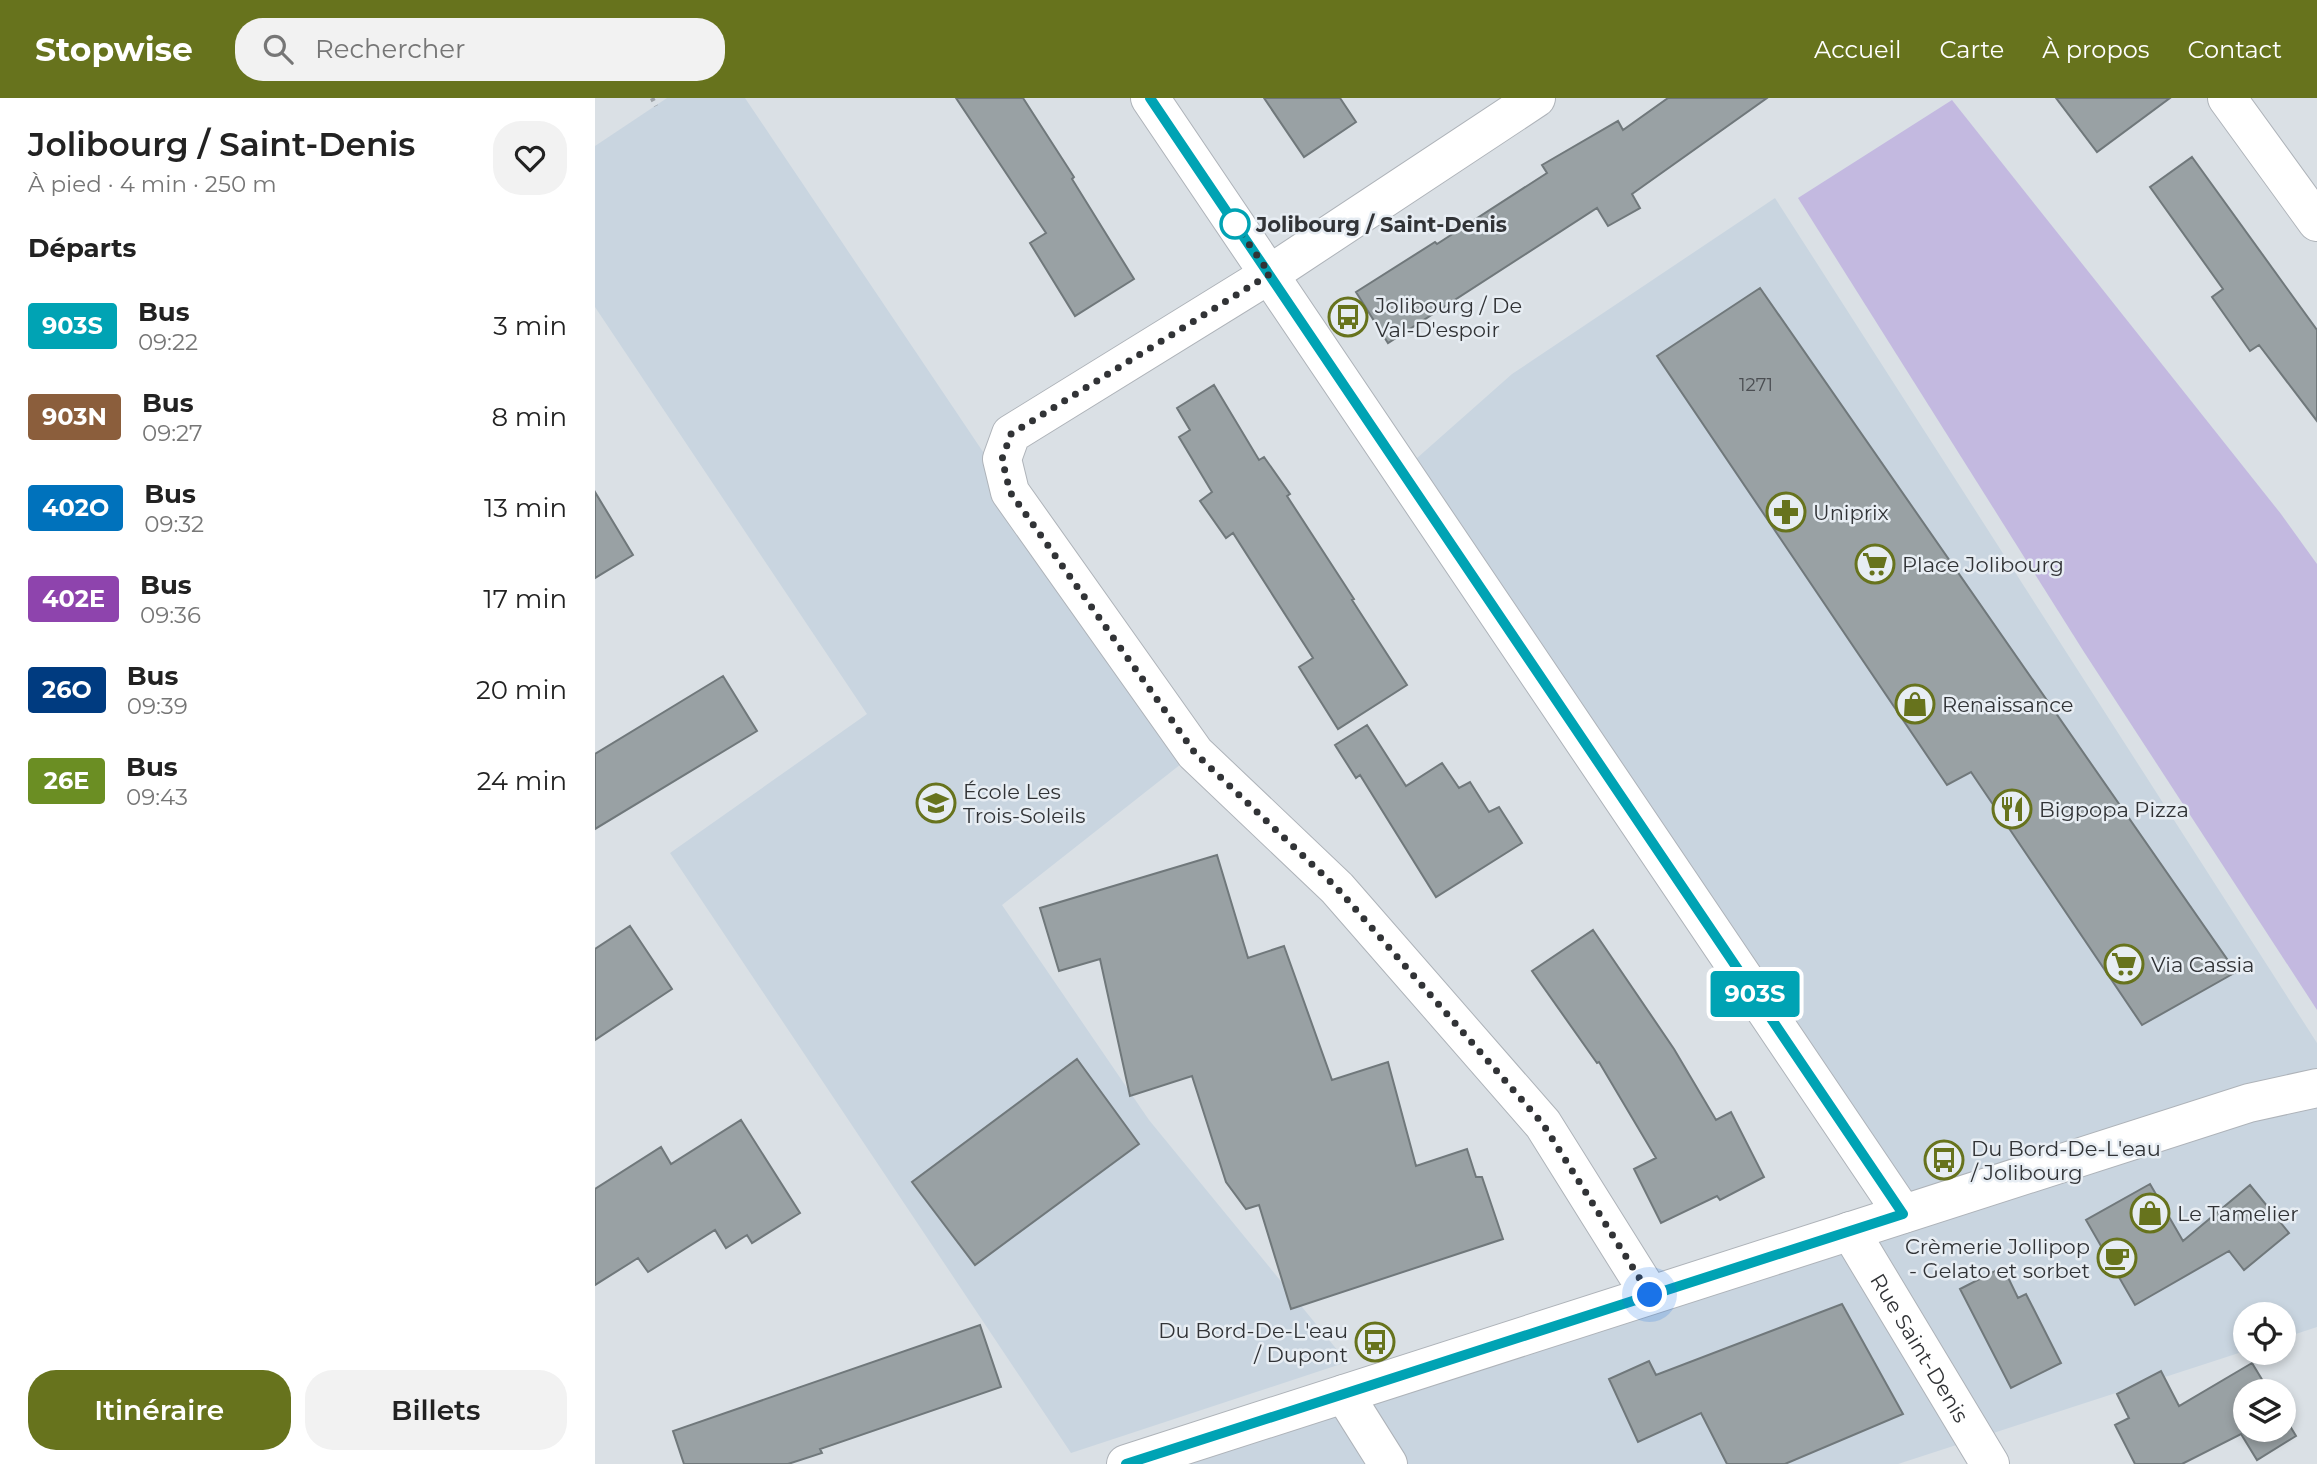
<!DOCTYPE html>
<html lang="fr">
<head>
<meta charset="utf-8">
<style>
  body { margin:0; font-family:Montserrat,sans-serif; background:#f2f2f2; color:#222; height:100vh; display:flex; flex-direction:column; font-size:26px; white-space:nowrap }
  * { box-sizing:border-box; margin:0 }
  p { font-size:23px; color:#767676 }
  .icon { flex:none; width:38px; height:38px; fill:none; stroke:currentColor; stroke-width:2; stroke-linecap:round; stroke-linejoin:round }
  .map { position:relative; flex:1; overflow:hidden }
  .panel { display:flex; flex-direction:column; background:#fff; width:595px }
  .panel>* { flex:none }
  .badge { padding:0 14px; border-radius:5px; font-size:24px; line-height:46px }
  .fabs { position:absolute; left:1638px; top:1204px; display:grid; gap:14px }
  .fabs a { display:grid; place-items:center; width:63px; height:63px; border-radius:50%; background:#fff; box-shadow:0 4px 10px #0003; font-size:35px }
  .you { position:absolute; width:35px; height:35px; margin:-18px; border:5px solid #fff; border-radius:50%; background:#1a73e8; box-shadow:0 0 0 10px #1a73e833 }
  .map>.badge { position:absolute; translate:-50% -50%; box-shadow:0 0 0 4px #fff }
  h2 { padding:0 28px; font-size:26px; line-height:63px }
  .round { display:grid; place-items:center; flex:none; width:74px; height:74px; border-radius:28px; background:#f2f2f2 }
  .summary { display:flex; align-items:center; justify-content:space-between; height:119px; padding:0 28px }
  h1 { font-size:33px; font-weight:600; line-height:52px }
  .action { display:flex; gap:14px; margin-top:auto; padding:14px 28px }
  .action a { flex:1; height:80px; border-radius:28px; background:#67731d; color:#fff; font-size:28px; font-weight:600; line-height:80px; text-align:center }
  .action a+a { background:#f2f2f2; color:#222 }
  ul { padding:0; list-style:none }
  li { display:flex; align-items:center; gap:21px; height:91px; padding:0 28px }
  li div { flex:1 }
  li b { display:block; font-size:26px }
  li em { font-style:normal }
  li .badge { min-width:77px; font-weight:700; text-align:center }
  header { display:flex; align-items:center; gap:42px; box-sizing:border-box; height:98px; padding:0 35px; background:#67731d; color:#fff }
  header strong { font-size:33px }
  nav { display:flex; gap:38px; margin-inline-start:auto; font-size:24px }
  .search { width:490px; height:63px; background:#f2f2f2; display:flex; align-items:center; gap:18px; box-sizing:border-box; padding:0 24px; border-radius:28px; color:#767676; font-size:26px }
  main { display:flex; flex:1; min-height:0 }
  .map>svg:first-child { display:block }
  .built { fill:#c9d5e0 }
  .green { fill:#c3b9e0 }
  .building { fill:#99a1a4; stroke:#70787b; stroke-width:2 }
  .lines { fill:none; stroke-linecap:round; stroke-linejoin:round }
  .minor-casing { stroke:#aeb3b9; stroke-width:40 }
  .tertiary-casing { stroke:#aeb3b9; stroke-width:40 }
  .path { stroke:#9da2a6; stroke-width:4.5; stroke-dasharray:3.5 5; stroke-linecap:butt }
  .minor { stroke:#fff; stroke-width:38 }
  .tertiary { stroke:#fff; stroke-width:38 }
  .line-casing { stroke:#fff; stroke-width:16 }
  .line { stroke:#00a3b4; stroke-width:10 }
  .walk { stroke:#313336; stroke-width:7; stroke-dasharray:0 12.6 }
  .stop-dot { fill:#fff; stroke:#00a3b4; stroke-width:3.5 }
  .labels { text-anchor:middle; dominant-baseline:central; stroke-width:5; stroke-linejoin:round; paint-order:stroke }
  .number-label { font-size:18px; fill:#4b4e52 }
  .stop-label { font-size:21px; font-weight:bold; fill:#313336; stroke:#e7edf3; text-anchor:start }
  .poi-label { font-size:21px; fill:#313336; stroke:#e7edf3; text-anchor:start }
  .street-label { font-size:21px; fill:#313336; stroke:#e7edf3 }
</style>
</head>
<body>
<header>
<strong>Stopwise</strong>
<div class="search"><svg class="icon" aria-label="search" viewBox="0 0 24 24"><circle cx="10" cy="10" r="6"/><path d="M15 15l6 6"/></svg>Rechercher</div>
<nav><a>Accueil</a><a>Carte</a><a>À propos</a><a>Contact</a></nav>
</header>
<main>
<section class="panel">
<div class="summary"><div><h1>Jolibourg / Saint-Denis</h1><p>À pied · 4 min · 250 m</p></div><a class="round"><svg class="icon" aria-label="heart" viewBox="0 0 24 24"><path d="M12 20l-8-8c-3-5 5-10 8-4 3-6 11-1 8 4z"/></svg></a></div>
<h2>Départs</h2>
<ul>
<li><span class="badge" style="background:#00a3b4;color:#fff">903S</span><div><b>Bus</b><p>09:22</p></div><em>3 min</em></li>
<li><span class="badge" style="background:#8b5e3c;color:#fff">903N</span><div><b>Bus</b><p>09:27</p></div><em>8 min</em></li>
<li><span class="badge" style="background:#0072bc;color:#fff">402O</span><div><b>Bus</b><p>09:32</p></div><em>13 min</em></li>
<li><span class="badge" style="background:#8e44ad;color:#fff">402E</span><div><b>Bus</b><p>09:36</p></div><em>17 min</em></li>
<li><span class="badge" style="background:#003b80;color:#fff">26O</span><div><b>Bus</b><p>09:39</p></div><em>20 min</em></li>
<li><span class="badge" style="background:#6b8e23;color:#fff">26E</span><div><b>Bus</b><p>09:43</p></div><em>24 min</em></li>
</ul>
<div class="action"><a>Itinéraire</a><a>Billets</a></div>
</section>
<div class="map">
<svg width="1722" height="1366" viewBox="0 0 1722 1366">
  <rect width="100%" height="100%" fill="#dae0e5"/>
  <path class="built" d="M72,0h78l265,394 185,261 -193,152 147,215 198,242 -276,91 -401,-600 197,-139 -272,-407v-161z
    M1180,100l542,845v284l-33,11v-24h-39v37l-347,113h-772l776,-250 -503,-740 113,-100z"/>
  <path class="green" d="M1357,2l329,414 36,50v446l-233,-358 -286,-454z"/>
  <path class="building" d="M361,0h67l51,79 -2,2 62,100 -59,37 -45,-73 16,-10z
    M669,0h76l16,24 -52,35z
    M1073,0h99l-135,96 8,14 -32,18 -11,-18 -209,135 -32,-51 79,-50 2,2 110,-71 -5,-8 76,-44 5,9z
    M1461,0h114l-73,54z
    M1597,59l125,173v91l-58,-76 -9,6 -38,-54 11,-8 -73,-102z
    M1165,190l476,684 -94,53 -171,-253 -24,13 -290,-429z
    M619,287l45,75 5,-3 26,37 -3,2 67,103 -2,1 55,85 -69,44 -39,-62 14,-9 -80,-125 -7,5 -26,-37 12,-9 -33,-55 11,-7 -13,-22z
    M0,394l38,63 -38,23z
    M128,578l34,55 -162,98v-75z
    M772,627l39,61 36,-23 17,25 11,-6 19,30 10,-5 23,36 -86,54 -76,-122 -4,3 -21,-33z
    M622,757l31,103 36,-12 48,134 56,-18 28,104 51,-17 9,28h6l21,62 -212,70 -32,-104 -13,4 -20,-27 -34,-106 -62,20 -30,-137 -41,12 -19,-63z
    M35,828l42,63 -77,51v-91z
    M998,832l81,119 42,71 15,-8 33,65 -44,23 -3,-4 -56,27 -27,-54 22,-11 -57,-96 -2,1 -65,-92z
    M482,961l62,85 -164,121 -63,-83z
    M146,1022l59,93 -48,30 -5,-8 -21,13 -11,-18 -67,42 -10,-14 -43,27v-96l66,-42 10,17z
    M1555,1086l33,57 67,-56 39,48 -45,37 -15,-19 -94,54 -49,-85z
    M1408,1169l15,31 8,-4 35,69 -50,25 -51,-99z
    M1247,1206l61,110 -118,50h-58l-26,-51 -63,29 -29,-63 40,-18 7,14z
    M385,1227l21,62 -181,62 2,4 -34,11h-104l-11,-33z
    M1657,1265l17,28h-24v39h39v-14l12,20 -39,24 -16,-26 -59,30h-47l-20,-39 14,-7 -12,-24 44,-23 18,35z"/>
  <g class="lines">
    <defs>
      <g id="minor">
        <path d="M555,0l753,1116"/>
        <path d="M941,0l-266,176 -259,160 -9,25 8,33 185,261 142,135 206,236 107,171"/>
        <path d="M1632,0l90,124"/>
        <path id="s1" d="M1255,1133l140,233"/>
        <path d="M749,1296l44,70"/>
      </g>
      <path id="tertiary" d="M531,1366l1123,-361 68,-15"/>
    </defs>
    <use href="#minor" class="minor-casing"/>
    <use href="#tertiary" class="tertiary-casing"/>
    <path class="path" d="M57,0l4,8"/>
    <use href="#minor" class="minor"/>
    <use href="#tertiary" class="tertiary"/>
  </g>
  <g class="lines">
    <defs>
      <path id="line" d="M531,1366l777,-250 -753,-1116"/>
    </defs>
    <use href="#line" class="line-casing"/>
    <use href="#line" class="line"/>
    <path class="walk" d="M640,126l35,50 -259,160 -9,25 8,33 185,261 142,135 206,236 107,171"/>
  </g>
  <defs>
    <symbol id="bus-ring" viewBox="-11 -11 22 22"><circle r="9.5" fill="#e7edf3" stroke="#67731d" stroke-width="1.5"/><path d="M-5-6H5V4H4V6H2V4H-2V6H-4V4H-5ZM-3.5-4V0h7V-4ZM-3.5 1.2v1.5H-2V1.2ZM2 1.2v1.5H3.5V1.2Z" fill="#67731d"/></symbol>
    <symbol id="pharmacy-ring" viewBox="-11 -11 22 22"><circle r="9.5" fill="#e7edf3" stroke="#67731d" stroke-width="1.5"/><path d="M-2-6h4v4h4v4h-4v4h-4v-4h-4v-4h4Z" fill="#67731d"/></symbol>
    <symbol id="supermarket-ring" viewBox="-11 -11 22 22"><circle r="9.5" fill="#e7edf3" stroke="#67731d" stroke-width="1.5"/><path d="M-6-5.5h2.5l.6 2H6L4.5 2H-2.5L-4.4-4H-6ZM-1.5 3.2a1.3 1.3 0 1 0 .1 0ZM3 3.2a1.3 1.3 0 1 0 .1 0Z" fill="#67731d"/></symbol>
    <symbol id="shop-ring" viewBox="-11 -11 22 22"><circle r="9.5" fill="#e7edf3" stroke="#67731d" stroke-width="1.5"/><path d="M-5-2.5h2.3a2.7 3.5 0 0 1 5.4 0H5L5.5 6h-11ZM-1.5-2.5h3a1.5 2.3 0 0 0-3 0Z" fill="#67731d"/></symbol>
    <symbol id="school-ring" viewBox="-11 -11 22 22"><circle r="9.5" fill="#e7edf3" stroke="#67731d" stroke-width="1.5"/><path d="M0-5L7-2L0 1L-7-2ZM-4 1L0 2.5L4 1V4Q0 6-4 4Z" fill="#67731d"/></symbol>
    <symbol id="restaurant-ring" viewBox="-11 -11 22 22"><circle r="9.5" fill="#e7edf3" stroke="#67731d" stroke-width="1.5"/><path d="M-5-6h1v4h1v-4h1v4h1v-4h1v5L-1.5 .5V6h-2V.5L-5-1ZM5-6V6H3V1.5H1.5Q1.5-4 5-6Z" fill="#67731d"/></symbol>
    <symbol id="cafe-ring" viewBox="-11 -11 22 22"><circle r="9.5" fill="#e7edf3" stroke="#67731d" stroke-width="1.5"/><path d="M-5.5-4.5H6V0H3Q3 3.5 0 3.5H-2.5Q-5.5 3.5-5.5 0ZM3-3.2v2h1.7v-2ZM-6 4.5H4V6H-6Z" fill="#67731d"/></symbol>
  </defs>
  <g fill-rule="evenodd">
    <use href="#bus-ring" x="731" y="197" width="44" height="44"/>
    <use href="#pharmacy-ring" x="1169" y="392" width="44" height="44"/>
    <use href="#supermarket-ring" x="1258" y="444" width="44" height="44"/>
    <use href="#shop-ring" x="1298" y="584" width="44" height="44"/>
    <use href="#school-ring" x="319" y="683" width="44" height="44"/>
    <use href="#restaurant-ring" x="1395" y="689" width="44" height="44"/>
    <use href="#supermarket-ring" x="1507" y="844" width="44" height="44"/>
    <use href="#bus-ring" x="1327" y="1040" width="44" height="44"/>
    <use href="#shop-ring" x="1533" y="1093" width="44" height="44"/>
    <use href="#cafe-ring" x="1500" y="1138" width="44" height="44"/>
    <use href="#bus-ring" x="758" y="1222" width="44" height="44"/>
  </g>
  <circle class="stop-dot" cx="640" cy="126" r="14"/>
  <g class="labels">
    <g class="number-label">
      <text x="1161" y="287">1271</text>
    </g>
    <g class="stop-label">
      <text x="661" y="126">Jolibourg / Saint-Denis</text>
    </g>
    <g class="poi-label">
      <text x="780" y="207">Jolibourg / De<tspan x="780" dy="24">Val-D'espoir</tspan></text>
      <text x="1218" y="414">Uniprix</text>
      <text x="1307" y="466">Place Jolibourg</text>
      <text x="1347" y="606">Renaissance</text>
      <text x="368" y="693">École Les<tspan x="368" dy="24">Trois-Soleils</tspan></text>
      <text x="1444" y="711">Bigpopa Pizza</text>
      <text x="1556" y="866">Via Cassia</text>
      <text x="1376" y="1050">Du Bord-De-L'eau<tspan x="1376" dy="24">/ Jolibourg</tspan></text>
      <text x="1582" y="1115">Le Tamelier</text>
      <text x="1495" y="1148" text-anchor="end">Crèmerie Jollipop<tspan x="1495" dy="24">- Gelato et sorbet</tspan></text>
      <text x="753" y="1232" text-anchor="end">Du Bord-De-L'eau<tspan x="753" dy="24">/ Dupont</tspan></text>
    </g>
    <g class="street-label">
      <text stroke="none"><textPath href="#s1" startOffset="136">Rue Saint-Denis</textPath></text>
    </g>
  </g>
</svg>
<div class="fabs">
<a><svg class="icon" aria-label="locate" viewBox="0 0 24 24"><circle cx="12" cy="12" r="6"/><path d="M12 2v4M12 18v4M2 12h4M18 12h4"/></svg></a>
<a><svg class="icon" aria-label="layers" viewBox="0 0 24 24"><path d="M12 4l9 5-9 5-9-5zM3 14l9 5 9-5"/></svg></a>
</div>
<div class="you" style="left:1055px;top:1197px"></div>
<b class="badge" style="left:1160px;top:896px;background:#00a3b4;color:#fff">903S</b>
</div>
</main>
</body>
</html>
